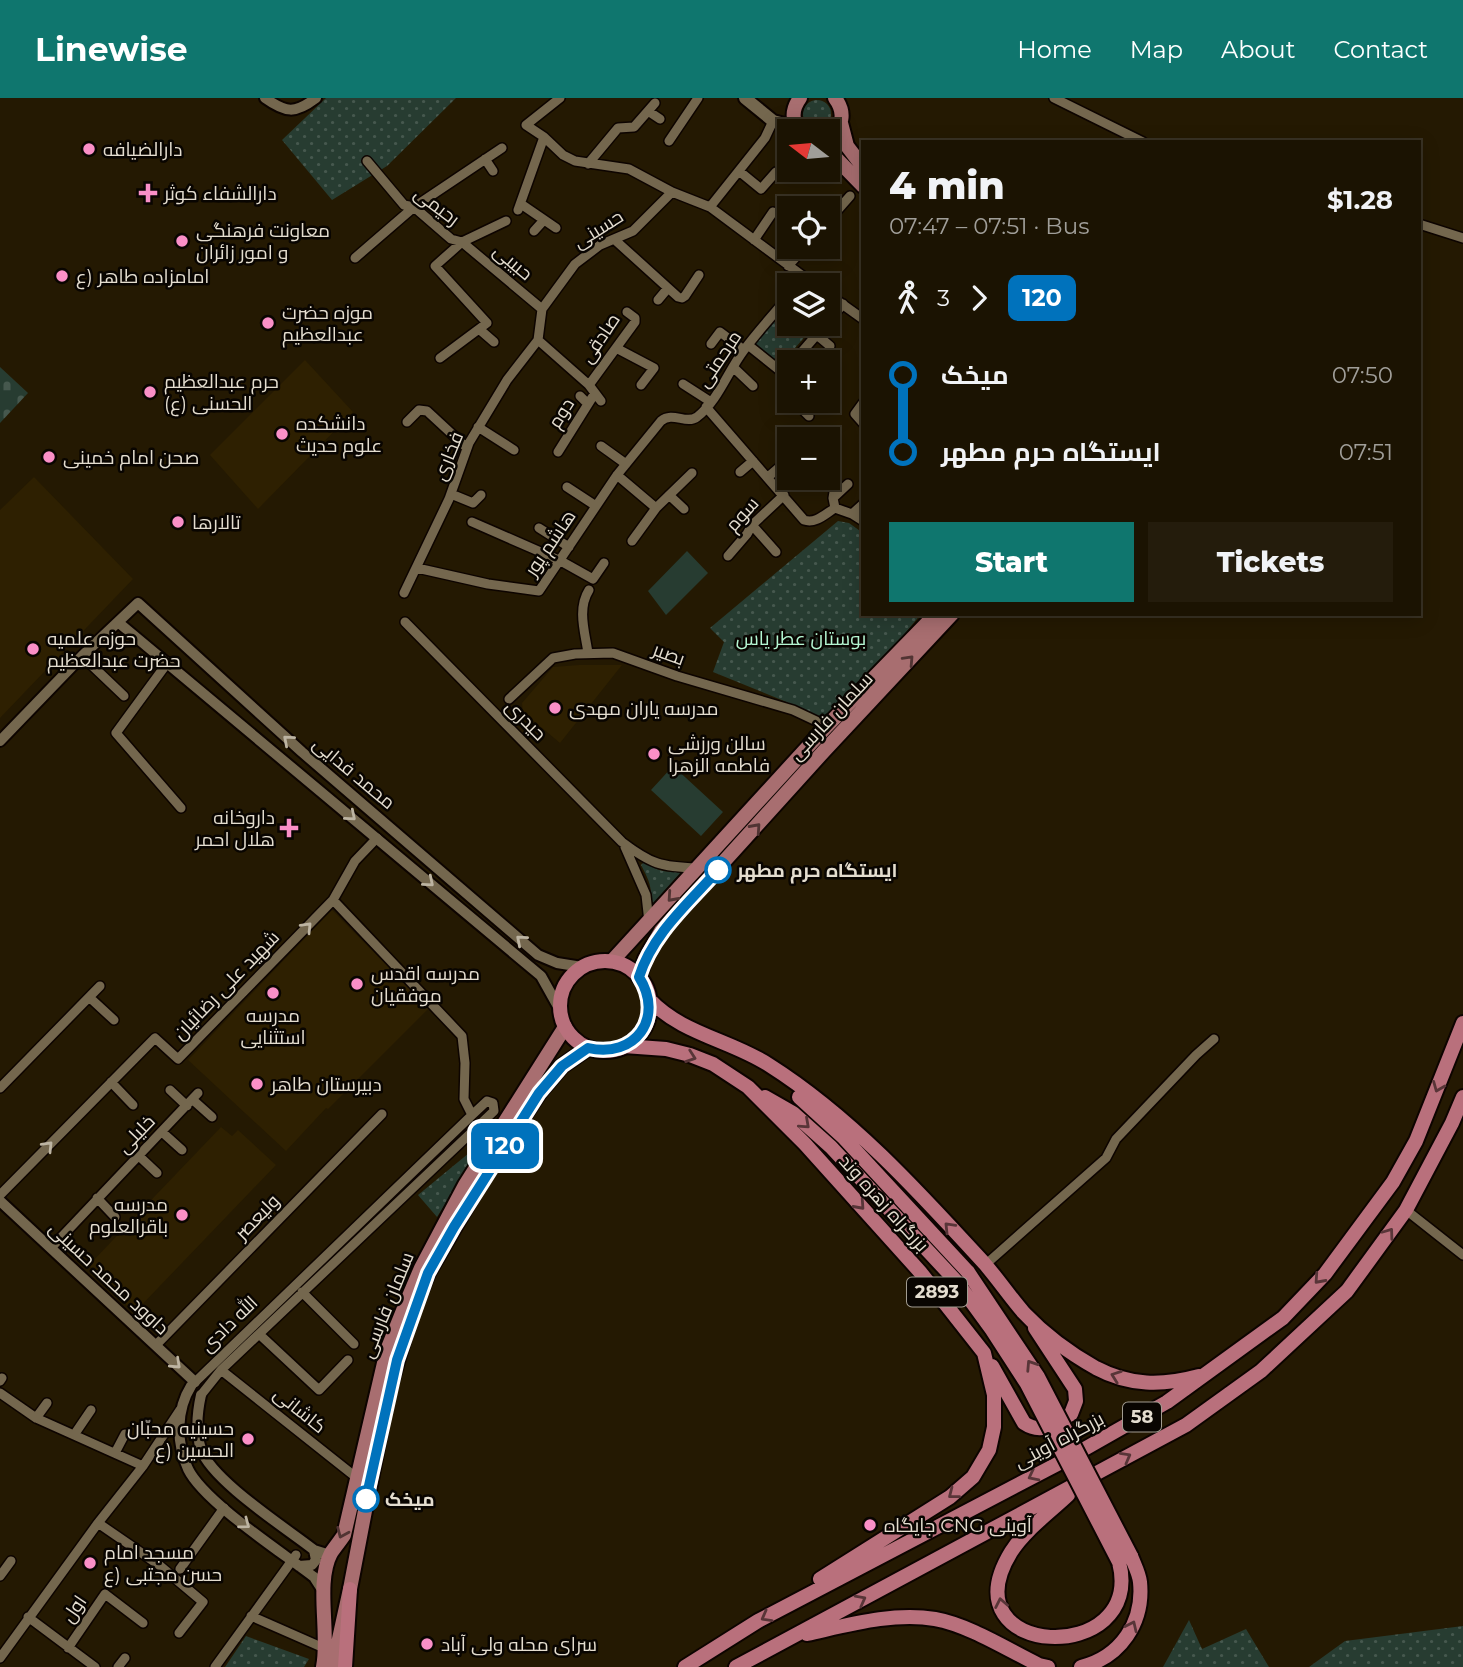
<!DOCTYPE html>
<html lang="en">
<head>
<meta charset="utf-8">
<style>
  body { margin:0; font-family:Montserrat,Cairo,sans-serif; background:#241c0c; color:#f1f3f6; height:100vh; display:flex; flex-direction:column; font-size:26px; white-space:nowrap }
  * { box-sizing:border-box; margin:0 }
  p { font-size:23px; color:#a09e99 }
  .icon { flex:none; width:38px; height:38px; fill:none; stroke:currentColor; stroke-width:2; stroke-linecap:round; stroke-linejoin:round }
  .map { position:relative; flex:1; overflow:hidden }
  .details { position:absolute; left:861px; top:42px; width:560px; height:476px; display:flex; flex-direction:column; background:#1b1302; border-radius:0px; box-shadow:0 4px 18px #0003,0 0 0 2px #393224 }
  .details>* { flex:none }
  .badge { padding:0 14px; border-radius:10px; font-size:24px; line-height:46px }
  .needle { width:46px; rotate:286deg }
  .buttons { position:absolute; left:777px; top:21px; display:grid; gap:14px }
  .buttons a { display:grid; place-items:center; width:63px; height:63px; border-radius:0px; background:#1b1302; box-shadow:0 4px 18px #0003,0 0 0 2px #393224; font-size:35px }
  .map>.badge { position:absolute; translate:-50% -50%; box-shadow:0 0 0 4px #fff }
  .legs { display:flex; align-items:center; gap:10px; height:77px; padding:0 28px; font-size:23px }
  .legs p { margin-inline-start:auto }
  .summary { display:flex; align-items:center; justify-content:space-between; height:119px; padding:0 28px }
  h1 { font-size:38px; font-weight:800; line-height:52px }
  .cta { display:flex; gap:14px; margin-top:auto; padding:14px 28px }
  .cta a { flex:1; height:80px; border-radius:0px; background:#0f766e; color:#fff; font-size:28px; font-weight:800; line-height:80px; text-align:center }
  .cta a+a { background:#241c0c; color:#f1f3f6 }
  ul { padding:0 28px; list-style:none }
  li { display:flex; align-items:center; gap:24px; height:77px; font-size:26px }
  li i { display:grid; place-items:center; width:10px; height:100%; margin:0 9px; background:currentColor }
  li i::after { content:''; width:18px; height:18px; margin:-9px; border:5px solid; border-radius:50%; background:#1b1302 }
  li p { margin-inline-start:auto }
  li:first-child i { background:linear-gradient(#0000 50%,currentColor 0) }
  li:last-child i { background:linear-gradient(currentColor 50%,#0000 0) }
  header { display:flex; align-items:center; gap:42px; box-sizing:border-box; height:98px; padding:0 35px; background:#0f766e; color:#fff }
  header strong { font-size:33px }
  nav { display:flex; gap:38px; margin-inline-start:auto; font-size:24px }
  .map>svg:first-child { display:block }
  .built { fill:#2e2001 }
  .green { fill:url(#green-dots) }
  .cemetery { fill:url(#cemetery-stones) }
  .pitch { fill:#273c31 }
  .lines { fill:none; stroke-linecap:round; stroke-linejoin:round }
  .minor-casing { stroke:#0d0400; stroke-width:12 }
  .tertiary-casing { stroke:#0d0400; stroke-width:14 }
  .secondary-casing { stroke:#0d0400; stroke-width:16 }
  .primary-casing { stroke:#0d0400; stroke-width:18 }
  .trunk-casing { stroke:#0d0400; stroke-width:18 }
  .minor { stroke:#74674e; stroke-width:9 }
  .tertiary { stroke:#74674e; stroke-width:10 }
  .secondary { stroke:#74674e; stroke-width:12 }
  .primary { stroke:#a86e70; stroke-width:14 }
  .trunk { stroke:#b9707c; stroke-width:14 }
  .trunk-bridge-casing { stroke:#0d0400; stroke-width:18; stroke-linecap:butt }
  .trunk-bridge { stroke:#b9707c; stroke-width:14 }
  .oneway { stroke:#513433 }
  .oneway2 { stroke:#bdb4a2 }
  .oneway3 { stroke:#583538 }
  .line-1-casing { stroke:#fff; stroke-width:16 }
  .line-1 { stroke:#0072bc; stroke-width:10 }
  .poi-dot { fill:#fa8fc7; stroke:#090501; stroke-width:2.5 }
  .stop-1-dot { fill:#fff; stroke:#0072bc; stroke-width:3.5 }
  .labels { text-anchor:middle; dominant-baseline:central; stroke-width:5; stroke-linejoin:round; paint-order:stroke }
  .shield { fill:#090501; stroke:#a29c91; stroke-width:2 }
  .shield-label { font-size:18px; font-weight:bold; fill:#e4ddcf }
  .poi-label { font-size:19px; fill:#e4ddcf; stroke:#090501; text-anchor:start }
  .street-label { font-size:19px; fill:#e4ddcf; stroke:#090501 }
  .park-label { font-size:19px; fill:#b4f6d2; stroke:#090501 }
  .stop-label { font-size:19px; font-weight:bold; fill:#e4ddcf; stroke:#090501; text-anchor:start }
</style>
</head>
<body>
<header>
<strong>Linewise</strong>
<nav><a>Home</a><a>Map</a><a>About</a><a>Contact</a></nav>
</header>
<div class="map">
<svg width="1463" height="1569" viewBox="0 0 1463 1569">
  <defs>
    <pattern id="green-dots" width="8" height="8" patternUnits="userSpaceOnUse" patternTransform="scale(1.75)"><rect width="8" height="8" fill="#273c31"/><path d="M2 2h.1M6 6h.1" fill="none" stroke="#46584e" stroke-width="1.8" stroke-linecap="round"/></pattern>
    <pattern id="cemetery-stones" width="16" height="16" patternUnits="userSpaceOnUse" patternTransform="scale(1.75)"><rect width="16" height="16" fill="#273c31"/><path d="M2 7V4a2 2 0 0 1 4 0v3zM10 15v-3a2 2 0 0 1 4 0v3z" fill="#46584e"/></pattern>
  </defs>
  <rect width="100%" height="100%" fill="#241902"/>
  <path class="built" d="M305,262l48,52 -95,97 -48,-54z
    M34,379l99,102 -133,139v-208z
    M579,567h43l-62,78 -37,-31 -1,-9 31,-36z
    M332,812l97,98 -101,101 -2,-1 -40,43 -98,-91z
    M221,1029l11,9 6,-6 38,35 -142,148 -45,-48z"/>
  <path class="green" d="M326,0h130l-69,68 -55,34 -50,-60z
    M803 16a14 14 0 1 1 28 0a14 14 0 1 1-28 0Z
    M789,205v21h27l-36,41 -27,-20z
    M838,423l11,2 14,10v81h58c-25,30 -67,86 -100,104l-32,-15 -76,-31 11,-30 -14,-14z
    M644,764c13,9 22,11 38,9l-28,32 -3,-2c1,-15 -3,-23 -10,-36z
    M486,1041l-49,78 -19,-22z
    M1189,1522l13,29 44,-20 23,38h-106z
    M1463,1528v41h-154l36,-26z
    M246,1538l63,23 -5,8h-79z"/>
  <path class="cemetery" d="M0,269l28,26 -28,30z"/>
  <path class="pitch" d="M687,453l21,22 -42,42 -18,-24z
    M673,668l50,46 -22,24 -50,-46z"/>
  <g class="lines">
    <defs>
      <path id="minor" d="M560,0l-34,27 18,12 19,18 12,6 54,8 43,23 38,15 105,78
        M1054,0l89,44
        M648,13l12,8
        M669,43l29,-43
        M485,61l8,12
        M367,63l37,44 10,2 37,32 11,3 80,67
        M588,66l30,-36 16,-1 21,-24
        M739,73l22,18 15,-17
        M521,106l35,24
        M710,109l55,-69 8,-17
        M518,112l26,-73
        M828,123l22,-25
        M1419,126l44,14
        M534,133l10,-11
        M615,142l63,57 4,1 3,-2 14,-21
        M754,142l19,-28
        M355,160l59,-51 88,-59
        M788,168l17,-19
        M828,196l35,25
        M658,202l10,-12
        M828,224l15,-18
        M479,231l15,13
        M817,237l13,11
        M538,242l4,-31 33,-45 25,-19 33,-14 39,-39
        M538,242l51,45 12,16
        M711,246l9,-12 24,18
        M748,247l35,28 -1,12 7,11
        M616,250l38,20 -13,17
        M440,260l47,-35 -52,-57 27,-24 44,-21
        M793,264l33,-38
        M733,269l20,19
        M683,286l28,18
        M589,287l46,-63v-4l-8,-6
        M580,298l8,8
        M794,303l15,15
        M863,305l-8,11 8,9
        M706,309l98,113c12,4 21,-6 31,-12
        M407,324l12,-12 8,1 40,37
        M478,329l36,23
        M601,348l25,18
        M558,354l37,-59
        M828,364v-1
        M740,374l13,-11
        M828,374l8,8 -3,18
        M617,377l39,33
        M768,379l21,-18
        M848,386l-15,14 2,10 17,6
        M567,389l29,19
        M451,396l22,9 8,-8
        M669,397l15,14
        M863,406l-11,10 11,7
        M472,424l87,38 34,19 11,-16
        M752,427l24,27
        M539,430l30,19
        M632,443l24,-33 36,-35
        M728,458l19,-22 5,-9 32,-30
        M417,470l71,16 51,7 78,-116 44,-54c12,-10 25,4 36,-4 21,-16 31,-46 47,-67 14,-19 30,-36 45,-54
        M404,495l45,-94 20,-56 38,-63 31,-40
        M405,524l217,220c29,22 39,25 75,26
        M588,555c-3,-21 -11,-44 1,-63
        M82,558l42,40
        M168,564l-52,71 65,75
        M509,601l44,-41 22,-4 38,-1 64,23 116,34 34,16
        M625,749l21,48 3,27
        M333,802l129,136 3,27 -1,36 8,16
        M89,899l25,23
        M111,984l22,23
        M0,990l100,-102
        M170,992l17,16
        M193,1002l19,17
        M162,1034l20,18
        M139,1058l18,17
        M0,1097l155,-157 23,21 155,-159 22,-39 22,-23
        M97,1100l18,19
        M1406,1112l57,45
        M51,1150l147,-155
        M985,1167l121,-107 10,-19 80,-84 18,-16
        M302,1194l52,52
        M259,1236l60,56 29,-30
        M156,1247l226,-231
        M221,1272l136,108
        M0,1283l2,-3
        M192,1287l280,-270 15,-14 6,2 1,8 -273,259 -20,25
        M0,1295l36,25 107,48
        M36,1320l11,-15
        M74,1337l17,-25
        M115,1355l10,-19
        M98,1425l61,42 44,37 -24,31
        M180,1471l44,-61
        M0,1478l11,-15
        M251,1518l75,33
        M28,1519l67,50
        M68,1550l37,-54 38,29
        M0,1560l98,-135 45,-57 37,-56
        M118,1569l7,-9
        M215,1569l81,-112"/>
      <path id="tertiary" d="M265,0c21,15 30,16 51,0
        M119,525l422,353 19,34
        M0,643l82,-85 56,-53 164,149 236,203 19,8 25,4
        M0,1103l195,181
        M191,1288c-15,24 -15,56 -3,83 16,33 95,84 126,108l9,14
        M201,1297c-4,18 -6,36 0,54 10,31 85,79 113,101l16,5
        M299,1468l13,-1 4,-5 -2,-10"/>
      <path id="secondary" d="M745,0l28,23 23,6"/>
      <path id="primary" d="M800,0c-8,11 -9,23 0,33
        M841,25l6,23 16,21
        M828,39c15,-10 18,-24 7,-39
        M828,52l35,36
        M612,863l215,-235 109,-112
        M639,879l6,-18 16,-28 163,-180 128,-137
        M333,1568l17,-77 37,-193 22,-75 19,-48 51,-88 60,-92 23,-27 26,-18
        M323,1569c7,-34 -8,-84 8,-114 4,-6 9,-12 13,-18l43,-185 19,-47 15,-35 44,-83 100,-158"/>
      <path id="trunk" d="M560 908a45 45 0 1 1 90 0a45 45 0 1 1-90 0Z
        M649,901c32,35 82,41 120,66 82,52 150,127 215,198 14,16 26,34 40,50 20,21 47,41 72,55 34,18 66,18 103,8
        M624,948l42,3 24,6 23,9 35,23 57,57 116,129 63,80 10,42v32l-5,23 -16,27 -23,20 -130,82
        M765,999l28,16 38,34 126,135
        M799,999l44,40 125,135
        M992,1268l32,57c18,12 30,1 47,-9l5,-13 -1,-12 -40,-61
        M1068,1397c-19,18 -43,35 -57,57 -66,108 135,115 108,10
        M807,1536c41,-9 86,-22 128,-15 34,6 73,31 104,46l9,2
        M345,1569l5,-78
        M685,1569l73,-46 307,-161 102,-58 116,-84 42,-44 68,-92 23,-41 47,-118
        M736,1569l450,-242 75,-54 86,-80 59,-81 46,-87 11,-26
        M1081,1569c40,-10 63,-45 59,-85 -1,-9 -6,-18 -9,-26"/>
    </defs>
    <use href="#minor" class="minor-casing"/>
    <use href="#tertiary" class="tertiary-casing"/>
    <use href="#secondary" class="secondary-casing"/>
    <use href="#primary" class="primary-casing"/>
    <use href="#trunk" class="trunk-casing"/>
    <use href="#minor" class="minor"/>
    <use href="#tertiary" class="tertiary"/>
    <use href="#secondary" class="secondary"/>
    <use href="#primary" class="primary"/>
    <use href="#trunk" class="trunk"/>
    <defs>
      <path id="trunk-bridge" d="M968,1174l70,105 93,179
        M957,1184l35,48 35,54 92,178"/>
    </defs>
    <use href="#trunk-bridge" class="trunk-bridge-casing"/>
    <use href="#trunk-bridge" class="trunk-bridge"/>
  </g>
  <defs><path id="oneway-chevron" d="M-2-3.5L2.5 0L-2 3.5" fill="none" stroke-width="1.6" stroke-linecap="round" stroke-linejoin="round" transform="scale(1.75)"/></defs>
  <g class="oneway">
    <use href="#oneway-chevron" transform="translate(909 562) rotate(-47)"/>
    <use href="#oneway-chevron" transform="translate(756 730) rotate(-48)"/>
    <use href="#oneway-chevron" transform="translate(672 799) rotate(132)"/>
    <use href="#oneway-chevron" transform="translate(342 1435) rotate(113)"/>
  </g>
  <g class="oneway2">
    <use href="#oneway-chevron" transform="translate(288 642) rotate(-139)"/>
    <use href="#oneway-chevron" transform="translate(351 718) rotate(40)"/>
    <use href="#oneway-chevron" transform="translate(429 784) rotate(40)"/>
    <use href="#oneway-chevron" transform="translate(307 829) rotate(-46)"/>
    <use href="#oneway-chevron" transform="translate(521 842) rotate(-139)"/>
    <use href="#oneway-chevron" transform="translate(48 1048) rotate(-46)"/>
    <use href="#oneway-chevron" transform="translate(176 1266) rotate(43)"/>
    <use href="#oneway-chevron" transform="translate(245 1426) rotate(37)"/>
  </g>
  <g class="oneway3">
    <use href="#oneway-chevron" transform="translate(691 959) rotate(19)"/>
    <use href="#oneway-chevron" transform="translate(1438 989) rotate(112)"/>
    <use href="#oneway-chevron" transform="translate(805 1026) rotate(42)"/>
    <use href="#oneway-chevron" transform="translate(860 1107) rotate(48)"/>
    <use href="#oneway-chevron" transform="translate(949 1129) rotate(-134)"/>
    <use href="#oneway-chevron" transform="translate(1389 1135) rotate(-54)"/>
    <use href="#oneway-chevron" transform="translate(1319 1181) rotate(132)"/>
    <use href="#oneway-chevron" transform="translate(1031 1267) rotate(-123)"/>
    <use href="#oneway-chevron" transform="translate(1116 1278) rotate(-160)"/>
    <use href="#oneway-chevron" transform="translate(1126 1359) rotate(-29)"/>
    <use href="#oneway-chevron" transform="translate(1033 1378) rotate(153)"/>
    <use href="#oneway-chevron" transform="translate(953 1396) rotate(142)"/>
    <use href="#oneway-chevron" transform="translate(861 1502) rotate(-28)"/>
    <use href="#oneway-chevron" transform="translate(1001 1505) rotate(-101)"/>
    <use href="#oneway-chevron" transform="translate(766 1519) rotate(151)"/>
    <use href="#oneway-chevron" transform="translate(1132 1528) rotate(-65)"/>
  </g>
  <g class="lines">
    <defs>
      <path id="line-1" d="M366,1401l31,-139 31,-87 26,-46 85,-134 23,-27 26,-18c47,11 77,-30 51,-71 14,-44 49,-73 79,-107"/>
    </defs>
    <use href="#line-1" class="line-1-casing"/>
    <use href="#line-1" class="line-1"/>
  </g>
  <g class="poi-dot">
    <circle cx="89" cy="51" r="7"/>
    <path d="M144.5 84.5h7v7h7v7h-7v7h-7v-7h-7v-7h7z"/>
    <circle cx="182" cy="143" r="7"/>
    <circle cx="62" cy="178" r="7"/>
    <circle cx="268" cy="225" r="7"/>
    <circle cx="150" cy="294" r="7"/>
    <circle cx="282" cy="336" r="7"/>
    <circle cx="49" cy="359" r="7"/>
    <circle cx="178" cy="424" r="7"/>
    <circle cx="33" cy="551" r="7"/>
    <circle cx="555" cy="610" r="7"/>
    <circle cx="654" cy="656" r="7"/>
    <path d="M285.5 719.5h7v7h7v7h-7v7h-7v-7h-7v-7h7z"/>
    <circle cx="357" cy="886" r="7"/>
    <circle cx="273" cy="895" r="7"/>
    <circle cx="257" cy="986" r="7"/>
    <circle cx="182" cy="1117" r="7"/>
    <circle cx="248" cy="1341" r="7"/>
    <circle cx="870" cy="1427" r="7"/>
    <circle cx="90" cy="1465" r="7"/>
    <circle cx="427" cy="1546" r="7"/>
  </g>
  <g class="stop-1-dot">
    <circle cx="718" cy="772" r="12"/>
    <circle cx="366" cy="1401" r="12"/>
  </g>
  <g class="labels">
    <g class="shield">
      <rect x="907" y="1179.5" width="60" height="29" rx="5"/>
      <rect x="1123" y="1304.5" width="38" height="29" rx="5"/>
    </g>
    <g class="shield-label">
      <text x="937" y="1194">2893</text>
      <text x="1142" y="1319">58</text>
    </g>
    <g class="poi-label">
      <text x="103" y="51">دارالضیافه</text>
      <text x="164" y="95">دارالشفاء کوثر</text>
      <text x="196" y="132">معاونت فرهنگی<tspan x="196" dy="22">و امور زائران</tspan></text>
      <text x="76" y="178">امامزاده طاهر (ع</text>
      <text x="282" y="214">موزه حضرت<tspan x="282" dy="22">عبدالعظیم</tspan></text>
      <text x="164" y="283">حرم عبدالعظیم<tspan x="164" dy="22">الحسنی (ع)</tspan></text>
      <text x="296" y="325">دانشکده<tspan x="296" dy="22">علوم حدیث</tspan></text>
      <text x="63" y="359">صحن امام خمینی</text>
      <text x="192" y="424">تالارها</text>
      <text x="47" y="540">حوزه علمیه<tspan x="47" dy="22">حضرت عبدالعظیم</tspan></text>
      <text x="569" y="610">مدرسه یاران مهدی</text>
      <text x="668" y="645">سالن ورزشی<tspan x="668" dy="22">فاطمه الزهرا</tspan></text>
      <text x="275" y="719" text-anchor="end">داروخانه<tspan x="275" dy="22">هلال احمر</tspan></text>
      <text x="371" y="875">مدرسه اقدس<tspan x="371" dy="22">موفقیان</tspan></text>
      <text x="273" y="917" text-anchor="middle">مدرسه<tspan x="273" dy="22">استثنایی</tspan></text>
      <text x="271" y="986">دبیرستان طاهر</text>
      <text x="168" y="1106" text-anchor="end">مدرسه<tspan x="168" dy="22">باقرالعلوم</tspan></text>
      <text x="234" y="1330" text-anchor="end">حسینیه محبّان<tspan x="234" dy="22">الحسین (ع</tspan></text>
      <text x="884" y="1427">جایگاه CNG آوینی</text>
      <text x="104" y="1454">مسجد امام<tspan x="104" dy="22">حسن مجتبی (ع</tspan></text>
      <text x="441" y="1546">سرای محله ولی آباد</text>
    </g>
    <g class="street-label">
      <text transform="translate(437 108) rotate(37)">رحیمی</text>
      <text transform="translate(598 131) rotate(-32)">حسینی</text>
      <text transform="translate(513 164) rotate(40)">حبیبی</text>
      <text transform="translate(600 240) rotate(-56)">صادقی</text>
      <text transform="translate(719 261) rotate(-56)">مرحمتی</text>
      <text transform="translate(561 315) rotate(-58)">دوم</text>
      <text transform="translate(448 358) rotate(-68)">فخاری</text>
      <text transform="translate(742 416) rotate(-48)">سوم</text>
      <text transform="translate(550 445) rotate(-56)">هاشم پور</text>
      <text transform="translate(669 556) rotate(20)">بصیر</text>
      <text transform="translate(831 618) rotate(-47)">سلمان فارسی</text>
      <text transform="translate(526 622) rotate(45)">حیدری</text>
      <text transform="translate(354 675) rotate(40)">محمد فدایی</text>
      <text transform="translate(226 887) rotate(-46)">شهید علی رضائیان</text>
      <text transform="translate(136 1036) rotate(-46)">خلیلی</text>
      <text transform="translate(884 1105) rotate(48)">بزرگراه زهره وند</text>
      <text transform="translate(257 1119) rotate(-46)">ولیعصر</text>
      <text transform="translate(109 1180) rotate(43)">داوود محمد حسینی</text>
      <text transform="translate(387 1207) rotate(-68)">سلمان فارسی</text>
      <text transform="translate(229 1226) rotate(-44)">الله دادی</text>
      <text transform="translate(300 1312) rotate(39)">کاشانی</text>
      <text transform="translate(1059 1342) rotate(-28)">بزرگراه آوینی</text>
      <text transform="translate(74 1511) rotate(-56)">اول</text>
    </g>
    <g class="park-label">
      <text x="801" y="540">بوستان عطر یاس</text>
    </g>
    <g class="stop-label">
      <text x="737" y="772">ایستگاه حرم مطهر</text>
      <text x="385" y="1401">میخک</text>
    </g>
  </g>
</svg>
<div class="buttons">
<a><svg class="needle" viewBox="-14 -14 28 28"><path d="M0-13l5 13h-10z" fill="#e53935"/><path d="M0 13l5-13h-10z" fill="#a09e99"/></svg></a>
<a><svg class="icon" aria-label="locate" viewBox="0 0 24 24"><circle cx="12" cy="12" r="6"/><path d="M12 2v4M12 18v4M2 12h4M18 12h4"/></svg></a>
<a><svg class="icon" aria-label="layers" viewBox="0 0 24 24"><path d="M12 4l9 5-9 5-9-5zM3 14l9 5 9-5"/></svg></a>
<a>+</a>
<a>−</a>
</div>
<b class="badge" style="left:505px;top:1048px;background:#0072bc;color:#fff">120</b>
<section class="details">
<div class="summary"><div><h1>4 min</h1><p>07:47 – 07:51 · Bus</p></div><b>$1.28</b></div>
<div class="legs"><svg class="icon" aria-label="walk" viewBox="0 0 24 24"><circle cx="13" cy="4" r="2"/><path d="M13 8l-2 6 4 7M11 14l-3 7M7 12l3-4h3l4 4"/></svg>3<svg class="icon" aria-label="forward" viewBox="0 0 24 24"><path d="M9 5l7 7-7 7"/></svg><b class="badge" style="background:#0072bc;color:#fff">120</b></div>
<ul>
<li><i style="color:#0072bc"></i><b>میخک</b><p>07:50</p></li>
<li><i style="color:#0072bc"></i><b>ایستگاه حرم مطهر</b><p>07:51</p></li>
</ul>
<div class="cta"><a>Start</a><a>Tickets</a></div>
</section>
</div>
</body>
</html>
